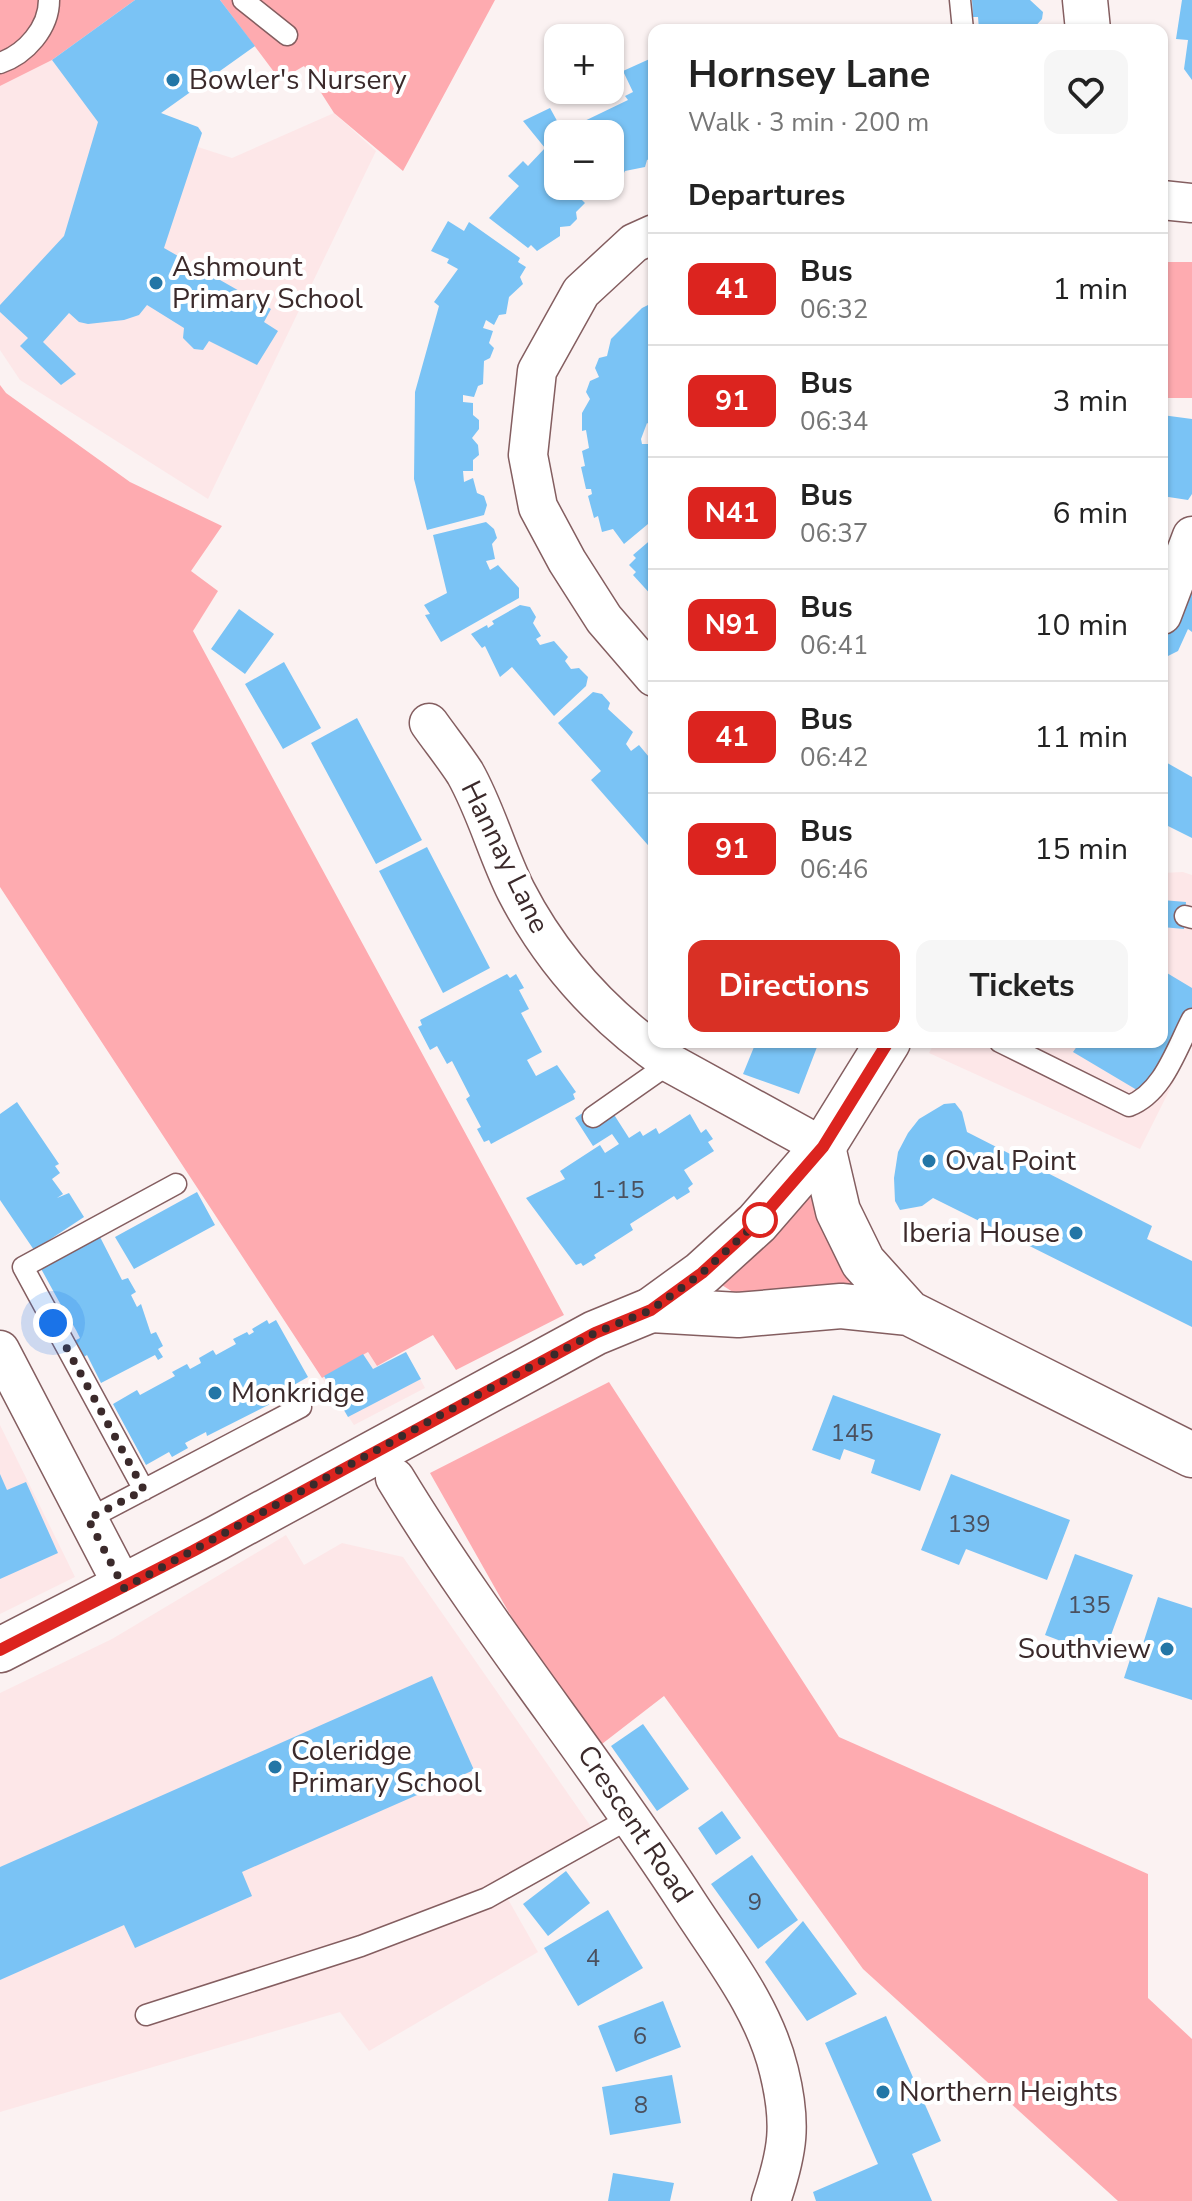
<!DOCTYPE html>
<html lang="en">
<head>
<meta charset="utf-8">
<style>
  body { margin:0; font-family:"Nunito Sans",sans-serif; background:#f6f6f6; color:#222; height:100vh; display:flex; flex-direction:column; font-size:30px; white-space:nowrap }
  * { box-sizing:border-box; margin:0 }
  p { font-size:26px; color:#767676 }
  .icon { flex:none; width:44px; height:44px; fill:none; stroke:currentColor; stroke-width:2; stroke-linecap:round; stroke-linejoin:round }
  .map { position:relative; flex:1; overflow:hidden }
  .side { position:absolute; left:648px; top:24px; width:520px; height:1024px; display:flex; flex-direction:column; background:#fff; border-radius:16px; box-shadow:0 2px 6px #0004 }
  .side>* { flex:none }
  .badge { padding:0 16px; border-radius:12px; font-size:28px; line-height:52px }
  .tools { position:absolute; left:544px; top:24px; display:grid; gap:16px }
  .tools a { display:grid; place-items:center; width:80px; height:80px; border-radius:16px; background:#fff; box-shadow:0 2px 6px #0004; font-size:40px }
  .you { position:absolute; width:40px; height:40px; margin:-20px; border:6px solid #fff; border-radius:50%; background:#1a73e8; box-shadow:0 0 0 12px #1a73e833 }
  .map>.badge { position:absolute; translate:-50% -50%; box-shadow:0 0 0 4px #fff }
  h2 { padding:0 40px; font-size:30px; line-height:72px }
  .round { display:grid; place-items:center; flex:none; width:84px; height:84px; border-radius:16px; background:#f6f6f6 }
  .head { display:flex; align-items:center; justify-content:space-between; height:136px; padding:0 40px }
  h1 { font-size:38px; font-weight:700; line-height:60px }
  .action { display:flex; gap:16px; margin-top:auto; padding:16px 40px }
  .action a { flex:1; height:92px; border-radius:16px; background:#d93025; color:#fff; font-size:32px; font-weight:700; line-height:92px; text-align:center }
  .action a+a { background:#f6f6f6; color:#222 }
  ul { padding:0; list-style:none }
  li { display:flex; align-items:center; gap:24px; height:112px; padding:0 40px; border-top:2px solid #e0e0e0 }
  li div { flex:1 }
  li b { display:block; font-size:30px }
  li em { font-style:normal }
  li .badge { min-width:88px; font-weight:700; text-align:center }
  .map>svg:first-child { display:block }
  .built { fill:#fde7e8 }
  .green { fill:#feabb0 }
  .building { fill:#7ac3f5 }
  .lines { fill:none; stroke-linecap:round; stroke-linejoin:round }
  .lane-casing { stroke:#845e60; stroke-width:23 }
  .street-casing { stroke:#845e60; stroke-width:41 }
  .secondary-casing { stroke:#845e60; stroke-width:47 }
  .primary-casing { stroke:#845e60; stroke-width:47 }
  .lane { stroke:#fff; stroke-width:20 }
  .street { stroke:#fff; stroke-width:38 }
  .secondary { stroke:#fff; stroke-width:44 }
  .primary { stroke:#fff; stroke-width:44 }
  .line-casing { stroke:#fff; stroke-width:18 }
  .line { stroke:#dc241f; stroke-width:12 }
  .walk { stroke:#3b2a2b; stroke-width:8; stroke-dasharray:0 14.4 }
  .poi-dot { fill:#2376a6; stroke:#fff; stroke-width:3 }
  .stop-dot { fill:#fff; stroke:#dc241f; stroke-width:4 }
  .labels { text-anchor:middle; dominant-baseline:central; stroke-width:8; stroke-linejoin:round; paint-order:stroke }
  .number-label { font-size:24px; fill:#4b505e }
  .poi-label { font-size:28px; fill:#3b2a2b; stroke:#fff; text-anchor:start }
  .street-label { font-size:28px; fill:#3b2a2b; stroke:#fff }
</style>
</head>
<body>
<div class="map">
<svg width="1192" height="2201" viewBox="0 0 1192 2201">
  <rect width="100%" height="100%" fill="#fbf2f2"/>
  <path class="built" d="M101,24l60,89 40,16 -3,18 34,11 102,-45 42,38 -168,348 -188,-119 -20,-30v-264l52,-26z
    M1183,872l9,3v170l-52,104 -211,-96 6,-11h227v-169z
    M368,1352l9,14 29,-14 19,36 -71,37 -32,-47z
    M0,1425l75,152 -75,37z
    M286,1535l18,30 38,-22 61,14 198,284 -100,46 37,65 -169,99 -29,-39 -340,100v-419l112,-54z"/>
  <path class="green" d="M0,0h135l-83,60 -52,26z
    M220,0h275l-92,171 -69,-58 -30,-47 -24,14z
    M1162,262h30v136h-30z
    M0,385l6,8 124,89 92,44 -31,45 27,20 -25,40 371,684 -108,55 -23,-35 -56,31 -9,-14 -46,26 -322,-491z
    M823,1147l86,166 -173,-19 -33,-21z
    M609,1382l230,355 309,137v124l44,41v162h-74l-255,-232 -199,-273 -75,58 -159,-281z"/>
  <path class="building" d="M135,0h85l35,46 -94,67 37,14 4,6 -38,115 107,61 -7,13 14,9 -21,34 -48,-24 -6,9 -9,-1 -11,-11 1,-10 -37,-23 -8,10 -15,5 -36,4 -9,-2 -10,-9 -26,29 33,32 -15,11 -41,-39 8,-8 -28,-26v-7l64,-69 34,-114 -46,-62z
    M972,0h58l13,12 -1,7 -10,11h-53l-1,-13h-5z
    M1182,0h10v80l-8,-11 4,-29 -12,-1z
    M654,57v100l-7,3 -2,7 -20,4 -5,10 -8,4 -2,-51h-52v52h40l-19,11 6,6 -9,9 1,7 -7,7 -10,1v9l-23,15 -6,-6 -3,3 -39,-30 30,-32 -11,-10 15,-15 5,5 17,-18 -22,-27 27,-13 11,20 9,-5 2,4 56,-27 -3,-4 8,-4 -10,-21z
    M448,221l16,10 5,-9 51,36 -2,4 8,5 -6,10 3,7 -14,13 -3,17 -7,1 -5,10 -8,-5 -3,8 10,3 -4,12 5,5 -4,10 -6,3 -1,23 -5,2 -4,11 -11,-2v7l10,1v12l6,5v9l-7,9 6,7 1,10 -6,5v11h-10l1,11 9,-4 4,15 7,3 3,9 -3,10 -57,15 -13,-51 1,-87 24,-86 -5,-4 24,-33 -11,-6 2,-4 -18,-8z
    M654,302v125l-7,-4 -6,16 1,5h12v75l-30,25 -11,-15 -11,3 -4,-16 -4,2 -6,-22 4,-2 -1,-5h-5l-5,-22 4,-1 -3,-15 7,-3 -3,-18 -4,1v-18l8,-14 -4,-7 4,-11 9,-4 -4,-9 4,-10 8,-2 4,-17 31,-31z
    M1162,415l30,4v75l-4,6 -26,-4z
    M486,522l8,7 3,9 -5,6 3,15 -9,2 4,9 8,-5 21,23v10l-78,44 -16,-27 5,-1 -6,-9 23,-12 -14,-58z
    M654,537v61l-21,-23 3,-3 -7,-7 7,-7 -3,-3z
    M1192,587v45l-4,-3 -10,22 -10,5 -4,-13z
    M520,605l10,2 6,10 -3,6 8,13 -5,3 4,6 14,-4 14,16 -3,4 6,8 8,-1 9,9 -2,9 -32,30 -42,-49 -12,10 -15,-31 -3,2 -11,-14 16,-9 1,3 6,-4 -2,-3z
    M239,609l35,25 -29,40 -34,-25z
    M284,662l37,66 -38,21 -38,-65z
    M593,692l9,2 8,9 -2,6 25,23 -7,12 5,7 8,-6 10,12 5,-1v96l-63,-72 10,-9 -43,-48z
    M357,718l65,122 -46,24 -65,-121z
    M1162,760l30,17v61l-30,-15z
    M427,847l63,121 -47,25 -64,-122z
    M1162,900l24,2 -2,27 -22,-2z
    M1162,970l30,18v20l-50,85 -69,-41 7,-10h82z
    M507,974l3,4 6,-4 8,14 -5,2 10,19 -8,4 21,39 -15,8 9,16 21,-11 19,27 -3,2 2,5 -84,45 -2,-4 -5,2 -7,-13 4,-2 -15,-28 4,-3 -18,-35 -5,3 -10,-18 -7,4 -12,-23 4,-2 -2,-5z
    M756,1042h49l12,5 -18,47 -56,-20z
    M604,1099l25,39 11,-7 3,5 13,-8 3,6 31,-20 11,19 5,-4 7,10 -5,3 6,9 -30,19 9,14 -5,4 2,4 -13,8 -3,-4 -44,28 3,6 -39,25 2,3 -13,8 -2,-3 -5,2 -50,-67 39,-19 -5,-8 40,-26 5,8 14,-9 -7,-10 -19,12 -18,-28z
    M17,1102l42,62 -4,2 5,7 -8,6 11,15 -6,4 12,-5 15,24 -50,33 -34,-50v-86z
    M955,1103l7,9 5,20 185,94 -5,13 45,22v66l-259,-129 -11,8 -22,4 -5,-9 -1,-23 4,-26 10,-19 11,-14 25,-15z
    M197,1192l18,33 -81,44 -19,-32z
    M99,1235l23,45 6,-2 8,14 -5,3 6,12 4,-3 10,30 5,-2 7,14 -5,3 5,8 -5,3 -3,-5 -54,28 -14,-28 -5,3 -8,-17 6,-3 -4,-8 -4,-7 -7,4 -8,-17 5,-3 -23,-42z
    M267,1320l2,4 7,-4 32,57 -23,13 3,5 -81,41 -1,-4 -21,11 3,5 -16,9 -3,-5 -23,13 -33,-61 24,-14 3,5 35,-19 -3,-4 15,-8 3,5 11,-6 -2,-5 14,-8 3,5 20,-11 -3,-5 14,-7 2,3 5,-3 -2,-3z
    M406,1352l15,27 -73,38 -24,-41 39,-22 10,15z
    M833,1395l108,39 -21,57 -49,-18 4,-13 -31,-11 -4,11 -28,-10z
    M0,1474l7,16 19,-8 32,71 -58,26z
    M951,1474l119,46 -23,60 -81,-31 -7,16 -38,-15z
    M1075,1554l58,21 -30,82 -58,-22z
    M1158,1597l34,11v92l-68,-22 10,-31 7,3z
    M432,1676l42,94 -232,102 10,24 -117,52 -11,-23 -124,55v-113z
    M643,1724l46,65 -32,22 -46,-65z
    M722,1811l19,27 -25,17 -18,-27z
    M752,1855l46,65 -40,29 -47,-65z
    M566,1871l24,32 -42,33 -25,-32z
    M608,1910l35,58 -65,38 -34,-58z
    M803,1921l54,73 -50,27 -42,-59z
    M663,2001l18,46 -65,25 -18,-46z
    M886,2016l55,125 -29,13 20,47h-116l-3,-9 65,-28 -53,-121z
    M672,2075l9,48 -71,12 -8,-48z
    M613,2173l61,10 -4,18h-62z"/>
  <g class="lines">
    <defs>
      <path id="lane" d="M243,0l44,35
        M960,0l3,30
        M0,63c26,-9 49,-35 49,-63
        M1185,916l7,2
        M1000,1042l129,64c34,-13 47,-56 63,-87
        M593,1117l77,-54
        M144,1490l-121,-223 153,-83
        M88,1519l213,-112
        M146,2015l215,-69 126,-48 145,-81"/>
      <path id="street" d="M1162,200l30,3
        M654,234l-20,9 -53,49 -44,79 -9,84 10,52 29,54 37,58 50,58
        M1162,615l30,-79
        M429,723c12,17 25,33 36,50 21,37 32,80 51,118 36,70 90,128 154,172l153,84
        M0,1350l124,238
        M395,1478c89,147 199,280 292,424 35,54 77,106 92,169 13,53 9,80 -8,130"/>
      <path id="secondary" d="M823,1147l15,64 25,51 46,51
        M651,1310l87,5 103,-9 68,7 283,142"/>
      <path id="primary" d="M1085,0l3,30
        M0,1650l217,-112 378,-205 56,-23 51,-37 55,-50 66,-76 65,-105"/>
    </defs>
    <use href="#lane" class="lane-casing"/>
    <use href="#street" class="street-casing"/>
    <use href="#secondary" class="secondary-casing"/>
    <use href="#primary" class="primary-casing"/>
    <use href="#lane" class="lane"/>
    <use href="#street" class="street"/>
    <use href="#secondary" class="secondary"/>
    <use href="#primary" class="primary"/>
  </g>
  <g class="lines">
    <defs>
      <path id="line" d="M0,1650l193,-99 402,-218 56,-23 51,-37 55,-50 66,-76 65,-105"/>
    </defs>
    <use href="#line" class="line-casing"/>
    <use href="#line" class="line"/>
    <path class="walk" d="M53,1323l91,167 -56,29 36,69 346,-189 125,-66 56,-23 51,-37 58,-53"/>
  </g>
  <g class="poi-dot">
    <circle cx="173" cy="80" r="8"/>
    <circle cx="156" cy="283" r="8"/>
    <circle cx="929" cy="1161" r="8"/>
    <circle cx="1076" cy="1233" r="8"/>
    <circle cx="215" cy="1393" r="8"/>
    <circle cx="1167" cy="1649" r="8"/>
    <circle cx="275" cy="1767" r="8"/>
    <circle cx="883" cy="2092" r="8"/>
  </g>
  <circle class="stop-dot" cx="760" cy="1220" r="16"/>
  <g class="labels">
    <g class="number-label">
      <text x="618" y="1190">1-15</text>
      <text x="852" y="1433">145</text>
      <text x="969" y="1524">139</text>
      <text x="1089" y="1605">135</text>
      <text x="755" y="1902">9</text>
      <text x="593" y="1958">4</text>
      <text x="640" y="2036">6</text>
      <text x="641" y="2105">8</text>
    </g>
    <g class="poi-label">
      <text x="189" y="80">Bowler's Nursery</text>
      <text x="172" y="267">Ashmount<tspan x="172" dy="32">Primary School</tspan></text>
      <text x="945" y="1161">Oval Point</text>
      <text x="1060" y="1233" text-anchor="end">Iberia House</text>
      <text x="231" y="1393">Monkridge</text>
      <text x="1151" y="1649" text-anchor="end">Southview</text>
      <text x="291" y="1751">Coleridge<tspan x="291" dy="32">Primary School</tspan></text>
      <text x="899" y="2092">Northern Heights</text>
    </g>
    <g class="street-label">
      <text transform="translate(505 857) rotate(64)">Hannay Lane</text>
      <text transform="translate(635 1824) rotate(56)">Crescent Road</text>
    </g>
  </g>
</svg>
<div class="tools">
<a>+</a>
<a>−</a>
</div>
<div class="you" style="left:53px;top:1323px"></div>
<section class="side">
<div class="head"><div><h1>Hornsey Lane</h1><p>Walk · 3 min · 200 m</p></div><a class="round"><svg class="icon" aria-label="heart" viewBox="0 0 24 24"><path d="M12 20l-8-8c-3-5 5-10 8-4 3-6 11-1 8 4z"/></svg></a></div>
<h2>Departures</h2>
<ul>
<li><span class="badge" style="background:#dc241f;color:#fff">41</span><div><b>Bus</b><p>06:32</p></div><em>1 min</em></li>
<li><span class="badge" style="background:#dc241f;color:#fff">91</span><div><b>Bus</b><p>06:34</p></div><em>3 min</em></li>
<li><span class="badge" style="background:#dc241f;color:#fff">N41</span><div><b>Bus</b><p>06:37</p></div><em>6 min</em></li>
<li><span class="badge" style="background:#dc241f;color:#fff">N91</span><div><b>Bus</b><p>06:41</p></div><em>10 min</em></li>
<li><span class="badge" style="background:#dc241f;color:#fff">41</span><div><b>Bus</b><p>06:42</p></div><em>11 min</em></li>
<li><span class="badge" style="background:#dc241f;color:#fff">91</span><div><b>Bus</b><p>06:46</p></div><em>15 min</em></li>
</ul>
<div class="action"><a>Directions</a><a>Tickets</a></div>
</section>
</div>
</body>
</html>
